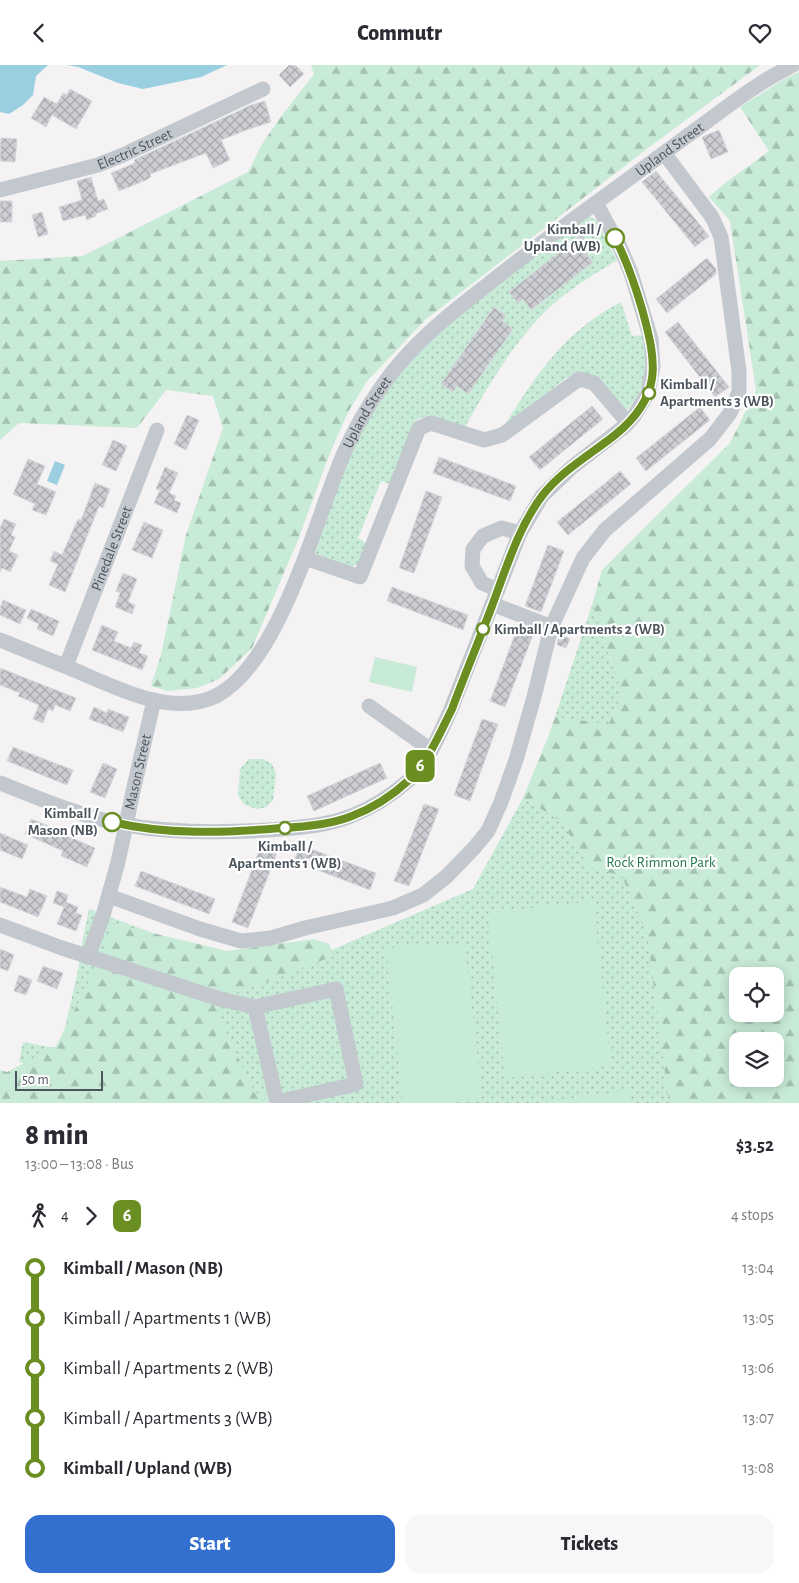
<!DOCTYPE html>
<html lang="en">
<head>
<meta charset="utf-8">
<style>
  body { margin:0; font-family:"Alegreya Sans",sans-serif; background:#f7f7f7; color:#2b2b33; height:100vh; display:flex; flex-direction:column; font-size:19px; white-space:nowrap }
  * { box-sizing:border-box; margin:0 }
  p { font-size:16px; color:#7c7c81 }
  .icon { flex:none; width:28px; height:28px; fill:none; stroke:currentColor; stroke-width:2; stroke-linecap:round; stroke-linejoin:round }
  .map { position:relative; height:1038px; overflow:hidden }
  .side { display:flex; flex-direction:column; background:#fff; flex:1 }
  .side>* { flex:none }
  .badge { padding:0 10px; border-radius:8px; font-size:18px; line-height:32px }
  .tools { position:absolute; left:729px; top:902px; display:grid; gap:10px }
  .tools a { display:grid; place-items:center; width:55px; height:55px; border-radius:10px; background:#fff; box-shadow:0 2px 12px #0003; font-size:25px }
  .scale { position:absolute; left:15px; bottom:12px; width:88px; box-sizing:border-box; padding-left:5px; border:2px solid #4c545d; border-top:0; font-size:14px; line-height:18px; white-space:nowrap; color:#4c545d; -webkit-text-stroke:4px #fff; paint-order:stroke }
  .map>.badge { position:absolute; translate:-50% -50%; box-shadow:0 0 0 2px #fff }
  .legs { display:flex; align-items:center; gap:8px; height:55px; padding:0 25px; font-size:16px }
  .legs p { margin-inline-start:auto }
  .summary { display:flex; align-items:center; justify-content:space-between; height:85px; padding:0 25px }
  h1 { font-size:28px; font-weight:800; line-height:38px }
  .button { display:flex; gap:10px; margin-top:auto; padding:10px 25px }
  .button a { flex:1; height:58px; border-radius:15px; background:#326fce; color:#fff; font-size:20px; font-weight:800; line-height:58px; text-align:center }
  .button a+a { background:#f7f7f7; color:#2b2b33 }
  ul { padding:0 25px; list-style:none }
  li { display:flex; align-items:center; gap:18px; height:50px; font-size:19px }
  li i { display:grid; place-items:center; width:8px; height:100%; margin:0 6px; background:currentColor }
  li i::after { content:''; width:12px; height:12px; margin:-6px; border:4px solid; border-radius:50%; background:#fff }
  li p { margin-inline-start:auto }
  li:first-child i { background:linear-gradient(#0000 50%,currentColor 0) }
  li:last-child i { background:linear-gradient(currentColor 50%,#0000 0) }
  header { display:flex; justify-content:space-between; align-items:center; height:65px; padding:0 25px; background:#fff; font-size:22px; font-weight:800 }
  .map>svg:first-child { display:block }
  .green { fill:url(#green-dots); fill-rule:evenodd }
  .forest { fill:url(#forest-firs); fill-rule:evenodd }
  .pitch { fill:#c7ebd6 }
  .water { fill:#9acfe2 }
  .building { fill:url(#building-cross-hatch); stroke:#d7d8dc }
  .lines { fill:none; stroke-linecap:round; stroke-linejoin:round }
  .minor { stroke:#c2c8ce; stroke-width:15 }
  .line-1-casing { stroke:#fff; stroke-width:11 }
  .line-1 { stroke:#6b8e23; stroke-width:8 }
  .stop-1-dot { fill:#fff; stroke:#6b8e23; stroke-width:2.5 }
  .labels { text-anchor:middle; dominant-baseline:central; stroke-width:4.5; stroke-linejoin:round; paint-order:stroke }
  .street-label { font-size:15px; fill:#4c545d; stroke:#fff }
  .stop-label { font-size:15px; font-weight:bold; fill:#4c545d; stroke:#fff; text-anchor:end }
  .park-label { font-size:15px; fill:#247651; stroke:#fff }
</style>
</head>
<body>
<header><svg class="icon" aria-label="back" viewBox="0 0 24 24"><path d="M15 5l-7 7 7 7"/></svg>Commutr<svg class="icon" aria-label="heart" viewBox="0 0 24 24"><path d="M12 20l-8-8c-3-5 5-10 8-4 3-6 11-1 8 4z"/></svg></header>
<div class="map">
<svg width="799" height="1038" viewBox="0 0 799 1038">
  <defs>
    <pattern id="green-dots" width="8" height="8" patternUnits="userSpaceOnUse" patternTransform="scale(1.25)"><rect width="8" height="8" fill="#c7ebd6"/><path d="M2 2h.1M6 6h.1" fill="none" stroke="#a4c1b1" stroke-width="1.8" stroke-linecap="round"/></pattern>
    <pattern id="forest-firs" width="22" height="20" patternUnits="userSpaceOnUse" patternTransform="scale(1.25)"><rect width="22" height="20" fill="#c7ebd6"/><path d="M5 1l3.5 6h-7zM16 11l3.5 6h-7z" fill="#a4c1b1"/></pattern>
    <pattern id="building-cross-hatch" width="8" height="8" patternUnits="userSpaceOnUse" patternTransform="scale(1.25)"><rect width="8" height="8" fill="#cdced3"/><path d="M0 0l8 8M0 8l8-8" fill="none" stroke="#a9aaae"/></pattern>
  </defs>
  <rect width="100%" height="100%" fill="#f4f2f2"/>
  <path class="green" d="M587,150l9,5 21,40c-27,17 -58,35 -80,60 -29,32 -52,71 -73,109 -14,-5 -34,-17 -48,-9l-26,64 -9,-3 -23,57 9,6 -9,20 -7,3 -34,-13 -2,-1 31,-93 34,-65 61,-69z
    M621,237l11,34 11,-1c4,26 5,56 -17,76l-49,-37 -11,4 -62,48c32,-51 62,-96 117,-124z
    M799,282v756h-759l9,-33 -30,-8 4,-20 37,7 18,-78 4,-28 7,-34 180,68 204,-88 50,-91 11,7 49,-84 -28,-4 37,-112 21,62zM738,911h37v38h-37zM738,976h37v38h-37z
    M249,694h14l9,5 4,10 -3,26 -7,7 -9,2 -12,-4 -7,-9 2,-27z"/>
  <path class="forest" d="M311,0h449l-112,83 -223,172 -57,60 -20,32 -18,41 -32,87 -46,108 -33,31 -22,9 -30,3 -16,-5 10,-31 25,-120 37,-107 -10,-32 -47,-6 -29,38 -118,-5 -19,17v-179l83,-5 165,-84 14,-28 18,-26 34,-44z
    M799,7v1031h-130l-22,-169 -25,-58 -33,-9 -28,-46 -38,-23 25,-61 7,-20 54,7 13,-30 -30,-89 10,-35 128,-127 26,-53 -26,-169 -21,-24 15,-13 45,-33 -29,-44 46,-29zM775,911v38h-37v-38zM775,976v38h-37v-38z
    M111,858l116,28 87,-12 15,5 5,12 -114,43 -1,18 36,76 38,3 7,7h-300v-33l7,2 49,-26 49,-96z"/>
  <path class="pitch" d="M375,592l42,10 -5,25 -43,-10z
    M593,836l18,165 -106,12 -17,-165z
    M465,879l17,156 -40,3h-39l-17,-155z
    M630,1025l1,13h-89z"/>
  <path class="water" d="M0,0h48l-12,11 -3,19 -10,10 -14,9 -9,-2z
    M67,0h160l-26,12 -58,12 -25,-6 -40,-16z
    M55,396l10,4 -8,20 -10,-4z"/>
  <path class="building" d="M289,0h6l9,9 -14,13 -11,-12z
    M70,24l22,12 -16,28 -24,-14 -6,12 -15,-9 13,-21 13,7 6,-11 4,2z
    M265,36l6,21 -22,7 -28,11 9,20 -17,8 -7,-15 -56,21 1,3 -5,3 -27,11 -8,-18 24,-10 -1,-3 117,-55z
    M719,65l9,22 -17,7 -9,-22z
    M1,73l16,1 -2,23 -15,-1z
    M656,106l53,65 -14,11 -53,-65z
    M91,112l7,24 6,-2 4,10 -13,5 1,2 -9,4 -2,-5 -22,6 -4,-14 23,-7 -5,-19z
    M0,136h12v21h-12z
    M42,147l6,22 -10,3 -6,-22z
    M581,170l9,12 -6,4 9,11 -62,48 -8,-11 -5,4 -9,-11z
    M707,193l9,11v5l-49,39 -11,-14z
    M494,242l12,9 -4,5 11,8 -45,65 -11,-8 -4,6 -12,-8z
    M678,257l51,65 -14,10 -50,-65z
    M592,341l11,13 -63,51 -11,-13z
    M700,342l10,13 -64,51 -10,-13z
    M187,350l12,5 -13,30 -12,-6z
    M113,375l14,6 -11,25 -14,-6z
    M439,392l77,29 -6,15 -77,-28z
    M28,394l17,7 -8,18 19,8 -10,23 -14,-5 3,-6 -22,-10z
    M165,402l13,6 -9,20 7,3 -2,4 7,3 -4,10 -23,-10 6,-13 -4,-1z
    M620,406l11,13 -63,51 -11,-13z
    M95,418l15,6 -7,19 -4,-2 -34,86 -16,-7 9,-21 -8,-3 4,-10 8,4 16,-36 3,1z
    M426,426l16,6 -28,76 -15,-5z
    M4,454l12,5 -5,11 4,2 -6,14 9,4 -8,17 -8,-4 -2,4v-44z
    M144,457l19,8 -11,28 -20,-8z
    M548,480l16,6 -23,61 -16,-6z
    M123,508l14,6 -9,23 7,3 -3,9 -17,-7 5,-14 -4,-2z
    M392,522l76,28 -5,15 -76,-29z
    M3,535l23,10 -6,14 -20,-9v-6z
    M31,544l28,12 -6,15 -16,-7 2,-5 -12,-6z
    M519,559l16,6 -30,77 -15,-6z
    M102,560l16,7 -4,9 17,7 3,-6 8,3 -3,8 9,3 -6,14 -50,-20z
    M559,569l11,5 -4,9 -9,-3z
    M0,603l76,30 -6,13 -15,-6 -2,6 -5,-2 -5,14 -10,-4 6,-14 -21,-9 2,-3 -20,-8z
    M94,642l13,6 1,-4 21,8 -6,15 -34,-13z
    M482,654l16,5 -28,77 -16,-6z
    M13,682l60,23 -6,15 -60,-24z
    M103,698l14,6 -12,29 -15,-6z
    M380,698l7,15 -73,33 -7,-15z
    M424,739l15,5 -30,77 -15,-5z
    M31,754l25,10v2l39,17 -8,19 -26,-11 2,-5 -38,-17z
    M0,768l28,12 -6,14 -22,-9z
    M300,780l76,28 -6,17 -76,-29z
    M261,781l16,7 -29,75 -16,-6z
    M141,806l74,28 -6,15 -74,-28z
    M0,822l27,10 3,-8 17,7 -9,21 -38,-15z
    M57,826l11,4 -2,7 12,5 -2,6 6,2 -6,16 -19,-7 7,-17 -11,-4z
    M0,884l14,6 -6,16 -8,-3z
    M43,901l20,7 -6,16 -20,-8z
    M19,910l13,5 -6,15 -12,-4z"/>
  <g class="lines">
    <g class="minor">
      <path id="s1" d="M0,125l98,-25 25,-10 140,-66"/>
      <path d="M305,493l55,19 59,-149 12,-5 53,17 18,-5 77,-56 15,4 34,40"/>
      <path d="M498,525l-16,-7 -10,-17 1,-17 10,-13 19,-8 18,5"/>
      <path d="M492,539l60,23"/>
      <path id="s2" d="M0,575c22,9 45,18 67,27 43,17 102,52 149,29 65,-34 99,-177 128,-243 10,-23 23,-46 38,-67 28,-40 66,-71 104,-100 43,-35 88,-67 133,-100 29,-21 57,-42 86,-63 28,-21 56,-42 88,-58"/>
      <path id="s3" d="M66,601l91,-236"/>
      <path d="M369,641l62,44"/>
      <path d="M0,718c41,16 82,34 126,42 51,9 103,8 155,4 23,-2 48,-4 70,-13 21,-8 41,-21 58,-36 20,-19 31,-47 42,-71l69,-176 22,-37 29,-28 54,-42 9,-10 14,-23 5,-27 -2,-27 -20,-66 -11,-26 -24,-44"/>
      <path d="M109,831l91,33 41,12 30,-3 34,-10 88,-20 30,-13 24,-19 27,-28 14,-17 13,-29 15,-42 18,-63 17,-69 32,-70 22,-28 105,-91 20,-26 9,-21v-21l-18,-134 -9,-20 -48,-64"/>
      <path d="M0,860l62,23 158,51 35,8 81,-18 20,95 -79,18 -22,-95"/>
      <path id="s4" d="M88,892l16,-45 14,-50 16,-75 20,-87"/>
    </g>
  </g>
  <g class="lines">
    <defs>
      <path id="line-1" d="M112,757c54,13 113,11 169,6 23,-1 49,-3 71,-12 21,-8 41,-21 57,-36 20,-20 31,-47 43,-71 13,-35 27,-68 40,-103 14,-37 26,-78 50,-110 18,-24 49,-42 73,-61 48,-39 42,-72 27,-126 -7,-24 -15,-48 -27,-71"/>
    </defs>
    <use href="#line-1" class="line-1-casing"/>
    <use href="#line-1" class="line-1"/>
  </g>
  <g class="stop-1-dot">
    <circle cx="615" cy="173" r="9"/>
    <circle cx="649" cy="328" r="6"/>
    <circle cx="483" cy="564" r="6"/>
    <circle cx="112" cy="757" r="9"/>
    <circle cx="285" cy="763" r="6"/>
  </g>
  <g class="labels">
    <g class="street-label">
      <text stroke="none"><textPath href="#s1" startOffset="141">Electric Street</textPath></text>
      <text stroke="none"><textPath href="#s2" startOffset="959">Upland Street</textPath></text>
      <text stroke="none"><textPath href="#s2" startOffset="555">Upland Street</textPath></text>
      <text stroke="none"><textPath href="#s3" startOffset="126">Pinedale Street</textPath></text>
      <text stroke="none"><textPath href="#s4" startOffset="192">Mason Street</textPath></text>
    </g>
    <g class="stop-label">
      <text x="601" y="164">Kimball /<tspan x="601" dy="17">Upland (WB)</tspan></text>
      <text x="660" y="319" text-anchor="start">Kimball /<tspan x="660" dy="17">Apartments 3 (WB)</tspan></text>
      <text x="494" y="564" text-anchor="start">Kimball / Apartments 2 (WB)</text>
      <text x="98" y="748">Kimball /<tspan x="98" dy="17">Mason (NB)</tspan></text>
      <text x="285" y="781" text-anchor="middle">Kimball /<tspan x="285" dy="17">Apartments 1 (WB)</tspan></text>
    </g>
    <g class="park-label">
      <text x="661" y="797">Rock Rimmon Park</text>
    </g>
  </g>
</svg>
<div class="tools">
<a><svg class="icon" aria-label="locate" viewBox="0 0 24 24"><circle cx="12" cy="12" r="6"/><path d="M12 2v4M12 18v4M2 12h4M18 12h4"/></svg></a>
<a><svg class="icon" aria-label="layers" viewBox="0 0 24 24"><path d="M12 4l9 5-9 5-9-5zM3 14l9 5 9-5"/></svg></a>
</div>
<div class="scale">50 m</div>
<b class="badge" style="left:420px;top:701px;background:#6b8e23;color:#fff">6</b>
</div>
<section class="side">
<div class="summary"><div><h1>8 min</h1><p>13:00 – 13:08 · Bus</p></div><b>$3.52</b></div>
<div class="legs"><svg class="icon" aria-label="walk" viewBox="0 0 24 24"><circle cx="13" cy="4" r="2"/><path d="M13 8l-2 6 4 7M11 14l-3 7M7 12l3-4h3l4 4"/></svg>4<svg class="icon" aria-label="forward" viewBox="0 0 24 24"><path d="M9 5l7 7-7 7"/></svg><b class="badge" style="background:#6b8e23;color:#fff">6</b><p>4 stops</p></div>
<ul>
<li><i style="color:#6b8e23"></i><b>Kimball / Mason (NB)</b><p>13:04</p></li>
<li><i style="color:#6b8e23"></i><span>Kimball / Apartments 1 (WB)</span><p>13:05</p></li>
<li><i style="color:#6b8e23"></i><span>Kimball / Apartments 2 (WB)</span><p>13:06</p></li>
<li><i style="color:#6b8e23"></i><span>Kimball / Apartments 3 (WB)</span><p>13:07</p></li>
<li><i style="color:#6b8e23"></i><b>Kimball / Upland (WB)</b><p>13:08</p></li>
</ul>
<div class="button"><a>Start</a><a>Tickets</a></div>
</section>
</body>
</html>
